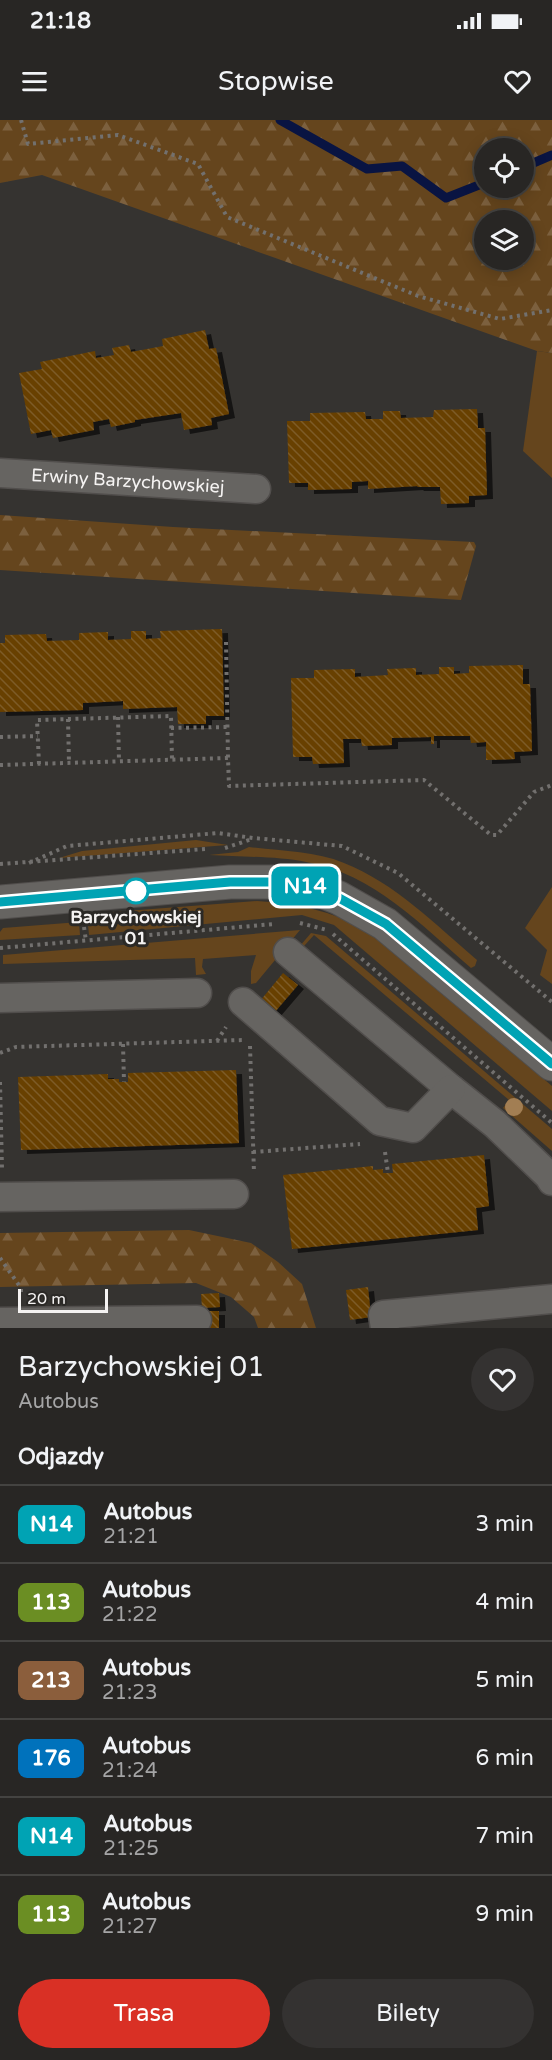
<!DOCTYPE html>
<html lang="pl">
<head>
<meta charset="utf-8">
<style>
  body { margin:0; font-family:"Varela Round",sans-serif; background:#343231; color:#f1f3f6; height:100vh; display:flex; flex-direction:column; font-size:22px; white-space:nowrap }
  * { box-sizing:border-box; margin:0 }
  p { font-size:20px; color:#a5a5a6 }
  .icon { flex:none; width:33px; height:33px; fill:none; stroke:currentColor; stroke-width:2; stroke-linecap:round; stroke-linejoin:round }
  .map { position:relative; height:1208px; overflow:hidden }
  .sheet { display:flex; flex-direction:column; background:#282624; flex:1 }
  .sheet>* { flex:none }
  .badge { padding:0 12px; border-radius:9px; font-size:21px; line-height:39px }
  .controls { position:absolute; left:474px; top:18px; display:grid; gap:12px }
  .controls a { display:grid; place-items:center; width:60px; height:60px; border-radius:50%; background:#282624; box-shadow:0 3px 15px #0003,0 0 0 2px #444341; font-size:30px }
  .scale { position:absolute; left:18px; bottom:15px; width:90px; box-sizing:border-box; padding-left:6px; border:3px solid #f5f3f2; border-top:0; font-size:16px; line-height:21px; white-space:nowrap; color:#f5f3f2; -webkit-text-stroke:4px #2b2926; paint-order:stroke }
  .map>.badge { position:absolute; translate:-50% -50%; box-shadow:0 0 0 3px #fff }
  h2 { padding:0 18px; font-size:22px; line-height:54px }
  .round { display:grid; place-items:center; flex:none; width:63px; height:63px; border-radius:32px; background:#343231 }
  .head { display:flex; align-items:center; justify-content:space-between; height:102px; padding:0 18px }
  h1 { font-size:28px; font-weight:600; line-height:45px }
  .cta { display:flex; gap:12px; margin-top:auto; padding:12px 18px }
  .cta a { flex:1; height:69px; border-radius:36px; background:#d93025; color:#fff; font-size:24px; font-weight:600; line-height:69px; text-align:center }
  .cta a+a { background:#343231; color:#f1f3f6 }
  ul { padding:0; list-style:none }
  li { display:flex; align-items:center; gap:18px; height:78px; padding:0 18px; border-top:2px solid #444341 }
  li div { flex:1 }
  li b { display:block; font-size:22px }
  li em { font-style:normal }
  li .badge { min-width:66px; font-weight:700; text-align:center }
  .status { display:flex; justify-content:space-between; align-items:center; height:42px; padding:0 30px; background:#282624; direction:ltr }
  .status svg { height:16px; fill:currentColor }
  header { display:flex; justify-content:space-between; align-items:center; height:78px; padding:0 18px; background:#282624; font-size:27px; font-weight:600 }
  .map>svg:first-child { display:block }
  .green { fill:#65451d }
  .forest { fill:url(#forest-firs); fill-rule:evenodd }
  .lines { fill:none; stroke-linecap:round; stroke-linejoin:round }
  .stream { stroke:#091442; stroke-width:9 }
  .building { fill:url(#building-back-hatch); filter:url(#shadow) }
  .minor-casing { stroke:#514e4c; stroke-width:31 }
  .tertiary-casing { stroke:#514e4c; stroke-width:35 }
  .path { stroke:#72706e; stroke-width:4; stroke-dasharray:3 4.5; stroke-linecap:butt }
  .minor { stroke:#666461; stroke-width:28 }
  .tertiary { stroke:#666461; stroke-width:33 }
  .tree { fill:#a27e53 }
  .line-casing { stroke:#fff; stroke-width:14 }
  .line { stroke:#00a3b4; stroke-width:9 }
  .stop-dot { fill:#fff; stroke:#00a3b4; stroke-width:3 }
  .labels { text-anchor:middle; dominant-baseline:central; stroke-width:6; stroke-linejoin:round; paint-order:stroke }
  .street-label { font-size:18px; fill:#f5f3f2; stroke:#2b2926 }
  .stop-label { font-size:18px; font-weight:bold; fill:#f5f3f2; stroke:#2b2926 }
</style>
</head>
<body>
<div class="status"><b>21:18</b><svg viewBox="0 0 49 12"><path d="M0 12V9h3v3zM5 12V6h3v6zM10 12V3h3v9zM15 12V0h3v12zM26 1h20v11H26zM47 4h2v5h-2z"/></svg></div>
<header><svg class="icon" aria-label="menu" viewBox="0 0 24 24"><path d="M4 6h16M4 12h16M4 18h16"/></svg>Stopwise<svg class="icon" aria-label="heart" viewBox="0 0 24 24"><path d="M12 20l-8-8c-3-5 5-10 8-4 3-6 11-1 8 4z"/></svg></header>
<div class="map">
<svg width="552" height="1208" viewBox="0 0 552 1208">
  <defs>
    <pattern id="forest-firs" width="22" height="20" patternUnits="userSpaceOnUse" patternTransform="scale(1.5)"><rect width="22" height="20" fill="#65451d"/><path d="M5 1l3.5 6h-7zM16 11l3.5 6h-7z" fill="#7c603e"/></pattern>
    <pattern id="building-back-hatch" width="6" height="6" patternUnits="userSpaceOnUse" patternTransform="scale(1.5)"><rect width="6" height="6" fill="#673f00"/><path d="M-1 5l2 2M0 0l6 6M5-1l2 2" fill="none" stroke="#7d5b26"/></pattern>
    <filter id="shadow"><feDropShadow dx="6" dy="4" stdDeviation="0" flood-color="#0009"/></filter>
  </defs>
  <rect width="100%" height="100%" fill="#353330"/>
  <path class="green" d="M537,231l15,2v125l-29,-27z
    M196,720l32,5 -169,13 23,-7z
    M249,727c31,4 66,4 95,16 51,20 92,62 133,97l-2,6 -4,2c-50,-43 -97,-94 -165,-106 -29,-6 -66,-5 -97,-7l29,-3z
    M552,767v97l-12,-9 7,-25 -22,-22z
    M257,781c33,2 70,8 100,25 9,5 18,12 27,18l168,142v25l-218,-186 -32,-10 -213,20 -2,-21z
    M79,802l1,13 -80,5v-8l3,-4z
    M300,810l-44,53 -5,1v-13l5,-16 -53,4 -1,8 4,7 -10,1 -1,-17 -192,6v-9z
    M311,813l15,3 226,193v22l-49,-43 6,-8 -195,-165 -19,21 -1,-3z"/>
  <path class="forest" d="M0,0h552v233l-15,-2 -495,-176 -42,8zM484,28h40v40h-40zM484,100h40v40h-40z
    M0,395l173,12 301,15 2,4 -15,54 -461,-30z
    M189,1110l62,13 27,19 24,22 14,44h-58l-4,-11 -23,-20 -35,-14 -196,4v-54z"/>
  <g class="lines">
    <path class="stream" d="M280,0l87,49 35,-3 44,32 38,-15
      M524,47l28,-12"/>
  </g>
  <path class="building" d="M205,210l4,19 7,-1 13,66 -18,4 1,7 -28,5 -3,-17 -46,7v2l-24,5 -2,-8 -16,3 1,8 -41,8 -2,-8 -20,4 -12,-61 23,-4 -2,-7 55,-11 1,7 18,-3 -2,-7 17,-3 2,7 32,-6 -1,-7z
    M477,289l1,19h7l2,67 -18,1v7l-28,1 -1,-17h-23l1,-1 -50,3v-8l-16,1v7l-44,1v-7h-19l-2,-62h23v-8l55,-1 1,7h17v-8h17l1,7 32,-1 1,-7z
    M222,509l2,87h-18v8h-28l-1,-17 -54,2v-8l-40,2v7l-83,2v-69h5v-8l41,-1 1,7 32,-1v-7l29,-1v8l23,-1v-8h15v8l15,-1 -1,-7z
    M523,545v19h7l2,67 -18,1 1,7 -29,1v-18l-15,1 -1,-7h-36v8h-3v-7l-39,1v7l-30,1 -1,-7h-18l1,24 -31,1 -1,-7h-19l-2,-79h23v-8l41,-1v8l33,-2 -1,-6 29,-1v7l23,-1v-7h15v7l15,-1v-7z
    M283,853l15,12 -24,28 -14,-12z
    M236,950l3,73 -218,7 -3,-73 90,-3v5h11v3h9v-9z
    M484,1035l5,51 -13,2 2,22 -186,19 -9,-74 90,-9v4l10,-1v4h10l-1,-9z
    M368,1167l3,30 -21,3 -4,-30z
    M219,1173l1,14 -18,1 -1,-14z
    M203,1191h16v17h-16z"/>
  <g class="lines">
    <defs>
      <g id="minor">
        <path id="s1" d="M0,353l256,16"/>
        <path d="M288,832l163,137 44,35 54,52 3,5"/>
        <path d="M0,878l197,-5"/>
        <path d="M243,882l137,119 33,7 38,-39"/>
        <path d="M0,1077l234,-3"/>
        <path d="M0,1202l197,-2"/>
        <path d="M385,1208l-2,-13 169,-16"/>
      </g>
      <path id="tertiary" d="M0,782l230,-20h43l39,5 27,11 46,26 167,140"/>
    </defs>
    <use href="#minor" class="minor-casing"/>
    <use href="#tertiary" class="tertiary-casing"/>
    <path class="path" d="M21,0l7,24 90,-9 80,29 29,53 191,79 82,23 52,-9
      M226,522l2,116
      M118,597l1,44
      M68,599l1,44
      M171,608l57,-1
      M0,617l38,-1
      M39,644l-2,-44 134,-4 1,44
      M0,645l228,-7 1,28 195,-6 67,55h6l37,-43 18,-7
      M225,728l27,-9
      M29,743l38,-17 151,-13 35,5 89,8 56,27 154,129
      M0,744l206,-15
      M300,803l27,7
      M84,807l2,14
      M333,814l219,189
      M0,828l274,-24
      M217,921l9,-14
      M123,924l1,38
      M250,926l4,127
      M0,933l16,-6 227,-7
      M0,962l2,87
      M253,1032l107,-8
      M385,1032l3,21
      M0,1138l21,30v6"/>
    <use href="#minor" class="minor"/>
    <use href="#tertiary" class="tertiary"/>
  </g>
  <circle class="tree" cx="514" cy="987" r="9"/>
  <g class="lines">
    <defs>
      <path id="line" d="M0,782l230,-20h43l39,5 27,11 47,26 166,140"/>
    </defs>
    <use href="#line" class="line-casing"/>
    <use href="#line" class="line"/>
  </g>
  <circle class="stop-dot" cx="136" cy="771" r="12"/>
  <g class="labels">
    <g class="street-label">
      <text stroke="none"><textPath href="#s1" startOffset="128">Erwiny Barzychowskiej</textPath></text>
    </g>
    <g class="stop-label">
      <text x="136" y="797">Barzychowskiej<tspan x="136" dy="21">01</tspan></text>
    </g>
  </g>
</svg>
<div class="controls">
<a><svg class="icon" aria-label="locate" viewBox="0 0 24 24"><circle cx="12" cy="12" r="6"/><path d="M12 2v4M12 18v4M2 12h4M18 12h4"/></svg></a>
<a><svg class="icon" aria-label="layers" viewBox="0 0 24 24"><path d="M12 4l9 5-9 5-9-5zM3 14l9 5 9-5"/></svg></a>
</div>
<div class="scale">20 m</div>
<b class="badge" style="left:305px;top:766px;background:#00a3b4;color:#fff">N14</b>
</div>
<section class="sheet">
<div class="head"><div><h1>Barzychowskiej 01</h1><p>Autobus</p></div><a class="round"><svg class="icon" aria-label="heart" viewBox="0 0 24 24"><path d="M12 20l-8-8c-3-5 5-10 8-4 3-6 11-1 8 4z"/></svg></a></div>
<h2>Odjazdy</h2>
<ul>
<li><span class="badge" style="background:#00a3b4;color:#fff">N14</span><div><b>Autobus</b><p>21:21</p></div><em>3 min</em></li>
<li><span class="badge" style="background:#6b8e23;color:#fff">113</span><div><b>Autobus</b><p>21:22</p></div><em>4 min</em></li>
<li><span class="badge" style="background:#8b5e3c;color:#fff">213</span><div><b>Autobus</b><p>21:23</p></div><em>5 min</em></li>
<li><span class="badge" style="background:#0072bc;color:#fff">176</span><div><b>Autobus</b><p>21:24</p></div><em>6 min</em></li>
<li><span class="badge" style="background:#00a3b4;color:#fff">N14</span><div><b>Autobus</b><p>21:25</p></div><em>7 min</em></li>
<li><span class="badge" style="background:#6b8e23;color:#fff">113</span><div><b>Autobus</b><p>21:27</p></div><em>9 min</em></li>
</ul>
<div class="cta"><a>Trasa</a><a>Bilety</a></div>
</section>
</body>
</html>
